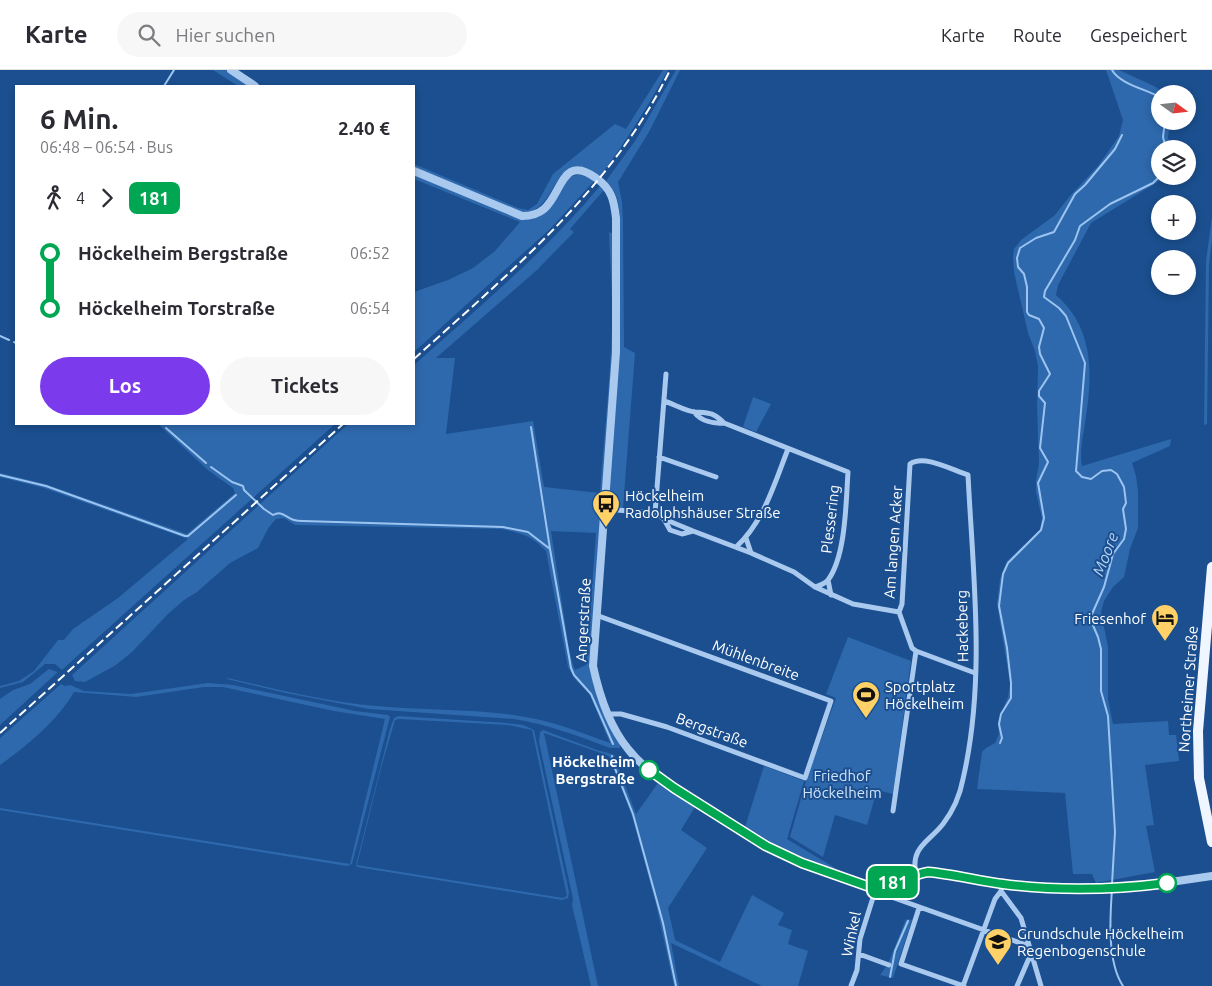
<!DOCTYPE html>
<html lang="de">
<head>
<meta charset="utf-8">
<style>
  body { margin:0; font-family:Ubuntu,sans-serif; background:#f7f7f7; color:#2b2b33; height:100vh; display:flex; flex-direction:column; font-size:19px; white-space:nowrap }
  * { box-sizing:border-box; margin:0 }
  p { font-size:16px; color:#7c7c81 }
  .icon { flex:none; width:28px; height:28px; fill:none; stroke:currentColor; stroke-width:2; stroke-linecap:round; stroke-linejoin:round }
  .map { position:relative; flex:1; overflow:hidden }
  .panel { position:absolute; left:15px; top:15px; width:400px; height:340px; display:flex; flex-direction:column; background:#fff; border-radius:0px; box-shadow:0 2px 8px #0003 }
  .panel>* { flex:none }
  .badge { padding:0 10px; border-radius:8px; font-size:18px; line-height:32px }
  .needle { width:32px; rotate:105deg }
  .tools { position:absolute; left:1151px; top:15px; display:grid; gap:10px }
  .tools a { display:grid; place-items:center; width:45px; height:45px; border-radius:50%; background:#fff; box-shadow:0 2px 8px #0003; font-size:25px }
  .map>.badge { position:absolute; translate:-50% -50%; box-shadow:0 0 0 2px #fff }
  .legs { display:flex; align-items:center; gap:8px; height:55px; padding:0 25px; font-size:16px }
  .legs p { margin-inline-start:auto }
  .overview { display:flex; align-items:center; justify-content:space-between; height:85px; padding:0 25px }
  h1 { font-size:28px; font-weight:700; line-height:38px }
  .primary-button { display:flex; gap:10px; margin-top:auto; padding:10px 25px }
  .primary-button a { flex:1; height:58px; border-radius:30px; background:#7c3aed; color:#fff; font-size:20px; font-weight:700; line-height:58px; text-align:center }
  .primary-button a+a { background:#f7f7f7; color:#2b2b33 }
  ul { padding:0 25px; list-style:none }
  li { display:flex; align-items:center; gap:18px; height:55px; font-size:19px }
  li i { display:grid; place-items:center; width:8px; height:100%; margin:0 6px; background:currentColor }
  li i::after { content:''; width:12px; height:12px; margin:-6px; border:4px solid; border-radius:50%; background:#fff }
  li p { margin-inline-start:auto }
  li:first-child i { background:linear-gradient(#0000 50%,currentColor 0) }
  li:last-child i { background:linear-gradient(currentColor 50%,#0000 0) }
  header { display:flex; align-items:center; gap:30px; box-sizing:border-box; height:70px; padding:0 25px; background:#fff; border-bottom:1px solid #e1e1e2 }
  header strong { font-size:24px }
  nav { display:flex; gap:28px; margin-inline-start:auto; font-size:18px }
  .search { width:350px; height:45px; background:#f7f7f7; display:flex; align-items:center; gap:12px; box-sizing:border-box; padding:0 18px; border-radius:28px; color:#7c7c81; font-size:19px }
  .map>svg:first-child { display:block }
  .green { fill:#2e69ad; fill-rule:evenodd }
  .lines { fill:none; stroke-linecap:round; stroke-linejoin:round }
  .stream { stroke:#9cc4f0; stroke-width:2 }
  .minor { stroke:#a9c9ee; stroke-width:5 }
  .tertiary { stroke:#a9c9ee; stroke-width:8 }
  .primary { stroke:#f0f6ff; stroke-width:10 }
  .rail { stroke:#fff; stroke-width:2; stroke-dasharray:9 4; stroke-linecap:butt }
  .line-1-casing { stroke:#fff; stroke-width:11 }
  .line-1 { stroke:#00a651; stroke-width:8 }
  .stop-1-dot { fill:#fff; stroke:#00a651; stroke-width:2.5 }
  .labels { text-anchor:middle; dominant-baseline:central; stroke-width:4; stroke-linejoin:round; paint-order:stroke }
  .poi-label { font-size:15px; fill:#fff; stroke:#1b4f8f; text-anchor:start }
  .street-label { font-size:15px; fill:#fff; stroke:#1b4f8f }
  .stop-label { font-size:15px; font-weight:bold; fill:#fff; stroke:#1b4f8f; text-anchor:end }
  .park-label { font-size:15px; fill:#cfe3fa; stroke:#1b4f8f }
  .water-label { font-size:16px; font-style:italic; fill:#b5d3f5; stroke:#1b4f8f }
</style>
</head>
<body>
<header>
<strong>Karte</strong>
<div class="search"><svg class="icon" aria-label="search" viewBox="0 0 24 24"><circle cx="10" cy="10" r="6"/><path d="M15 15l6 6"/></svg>Hier suchen</div>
<nav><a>Karte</a><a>Route</a><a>Gespeichert</a></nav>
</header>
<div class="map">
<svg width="1212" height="916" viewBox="0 0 1212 916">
  <rect width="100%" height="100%" fill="#1b4f8f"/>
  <path class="green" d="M213,0h13l24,16h-12z
    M663,0h5c-21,37 -42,72 -68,106 -50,-33 -39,36 -78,37l-108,-45v-4l104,44 10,2 9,-6 16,-30 62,-50 11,5z
    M676,0h4l-31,62 -31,50 4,20 1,20 1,125 11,6 -12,155 -8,-1 -6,-4v-11l11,-273c-1,-15 -3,-28 -14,-38l29,-40z
    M1106,0h13l37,17 9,7h-5v27h10l-2,17 4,11h-12v27h7l-76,47 -33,62 -2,10c37,32 37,77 30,121 -2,17 -7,33 -4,50l89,-27 -1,7 -38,17 4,13 2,15v37l-8,21 -6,28 -11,10 -9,14 -3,11 7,35v52l5,25 55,-3 1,14h7l3,26 -34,4 9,60 -8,1 9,46 -59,11 -4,-9h-19l-8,-81 -88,-4 5,-37 4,-4 9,-5 4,-9 -1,-12 10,-25 2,-14 -13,-79 3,-25 7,-18 33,-31 2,-12 -6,-26v-11l3,-18 -2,-56 1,-41 -3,-15 -7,-18 -14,-61 -1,-15 1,-8 7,-9 34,-25 14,-18 29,-31 21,-30 4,-16z
    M414,104l95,41c60,22 40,-63 85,-34l-44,48 -136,123v-60l34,-12 25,-12 22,-17 25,-29 -106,-43z
    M600,116l4,4 -34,39 4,3 -37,38 -101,88h19l-9,76 87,-13 11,66 56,6c4,-55 10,-110 12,-165 1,-32 -2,-64 -3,-96l5,2 1,78 -13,184h-2l-1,14h2l-11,155 4,21 26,58v4h-10c-32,-12 -63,-24 -96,-29l-145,-10 -83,-16 -59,-14 1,-1c48,11 99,24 148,28 52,5 105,2 155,12 28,5 53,16 79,25l-20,-48 -15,-16 -7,-12 -22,-116c-13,-15 -27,-19 -46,-22l-205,-4 -11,-7 -8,1 -7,8 -11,21 -28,15 -33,29 -13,8 -16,14 -36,38 -16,13 -31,17 -10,-1 -3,-6 276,-251h66v-59c64,-57 131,-113 186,-179zM551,461l45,2 -10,132 -11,5 -2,-5 -4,-16z
    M1212,147v22l-3,26 -2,159 -3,1 2,-164z
    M753,327l18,7 -15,28 -13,-5z
    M158,354h177l-271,244 -2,2 -7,-6h-10l-22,18 -23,6v-2l19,-5 15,-10 24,-31h6l9,-11 45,-31 70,-59 -144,-51 -44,-11v-4l45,11 142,50 48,-41 -2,-5 -24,-17z
    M848,567l63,24 -18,133 -16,-4 -10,35 -32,-10 -12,42 -33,-20 16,-56 30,-83 -10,-4z
    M49,599l9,3 -58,53v-26l13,-9 17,-6z
    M208,613l25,2 122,26 33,4 2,2 -38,147 -5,2 -347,-56v-2l350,56 35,-145 -51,-8 -111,-24h-19l-68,10 -62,-5c-16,28 -48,55 -74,73v-27l61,-54 4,2 5,-1 14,6 47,3z
    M398,646l109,7 16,2 11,5 35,162 -1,6 -6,2 -205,-33 -1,-2 34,-136 4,-11zM399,649l109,6 24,5 35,166 -4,2 -206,-33 24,-97 14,-48z
    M543,660l54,20 18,5 -1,2 22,57 22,-31 37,24 -14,23 26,18 -39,60 7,32 45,22 32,-67 32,18 -6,12 14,5 -4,14 20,7 -10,35h-36l-91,-43 8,43h-5l-18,-82 -24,-88 -23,-60 -65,-23 54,253h-7l-19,-81 1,-6 -34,-157 1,-10z
    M764,696l40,15 -17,58 48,29 1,3 -66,-28 -25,-16z
    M906,849l6,1 -19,58 -13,-3 8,-11z"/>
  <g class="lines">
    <path class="stream" d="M1112,0c8,14 33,19 48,27
      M164,16l10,-16
      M1165,51l-2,16 3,12
      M0,266l9,4
      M14,272l2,1
      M531,357l19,122 21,119 3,7 17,19 22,50
      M166,358l40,35
      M211,397l21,15 11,4 1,4 20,19 9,6c9,-5 12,2 21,5 3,1 6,1 9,1l200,6 25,5 22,17
      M0,405l46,11 139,50h3l48,-41
      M1000,673l2,-5 -3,-14 2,-10 10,-16v-15l-4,-35 -8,-42 4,-32 5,-11 33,-33 3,-12 -6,-35 10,-21 -8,-14 5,-45 -6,-7v-5l11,-17 -10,-20 -1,-7 5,-19 -5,-9 -10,-4 -2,-3v-25l-3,-13 -6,-7 -1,-9 3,-10 16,-10 18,-6 21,-38 10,-9 30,-36 7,-14
      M612,686v5l21,53 30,109 13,63
      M1112,814l3,-52 -7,-116 -7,-25v-42l-3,-12 -6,-14v-9l12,-27 9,-33 11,-15 2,-10 -3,-20 3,-6 -2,-16 -7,-13 -6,-4 -9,1 -11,8 -9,-2 -6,-6 9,-108 -19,-47 -7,-8 -15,-11 1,-6 30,-51 5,-14 30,-22 43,-21 7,-7
      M1112,819c-2,28 -5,73 11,97
      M890,907l5,-26 13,-30"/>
    <path class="minor" d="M664,331c10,3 21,10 31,11 14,1 18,0 29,11l124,49c-2,29 -2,84 -20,108 -3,4 -8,5 -13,7
      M694,342c7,9 19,12 30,11
      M659,387l57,20
      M604,439l51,4 9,6 6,11 12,4 11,-3 58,22 43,19 21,15 38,17 46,8
      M655,443l11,-139
      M664,449l29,12
      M746,468l5,15
      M736,477c28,-25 39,-65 52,-98
      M828,510l3,15
      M596,545l235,86 -26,77 -138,-51 -46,-13h-12
      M893,741l23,-160
      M916,804c-6,-27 13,-32 27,-50 10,-13 17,-29 20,-45 23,-99 10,-204 5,-304 -16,-5 -44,-21 -58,-11l-8,140 -3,8 13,36 4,3 59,22
      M1002,814l-1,7 20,27 20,68
      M919,838l-18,56 63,22
      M859,884l30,11
      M851,916l6,-16 3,-31 16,-51 7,6 146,52
      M963,916l32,-87 6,-8
      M1017,916l13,-30"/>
    <path class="tertiary" d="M231,0l24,16
      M414,101l108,45c8,0 15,-1 22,-7 18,-15 18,-56 52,-31 16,11 18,23 20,40v134l-23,314c6,28 17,61 35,83 17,22 43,37 66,51 24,16 48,34 74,47 32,16 66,28 99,40 20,2 41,-12 61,-15l74,12 61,4 55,-1 39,-3 55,-8"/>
    <path class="primary" d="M1212,497l-14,164 1,47 13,64"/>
    <path class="rail" d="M414,289c95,-86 199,-171 256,-289
      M0,663l343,-309"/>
  </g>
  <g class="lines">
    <defs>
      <path id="line-1" d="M649,700l25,18 92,58 36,17 65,23c20,3 41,-11 61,-14 25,2 50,9 75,12 54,7 110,6 164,-1"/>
    </defs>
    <use href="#line-1" class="line-1-casing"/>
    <use href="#line-1" class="line-1"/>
  </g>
  <defs>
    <symbol id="bus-pin" viewBox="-11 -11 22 30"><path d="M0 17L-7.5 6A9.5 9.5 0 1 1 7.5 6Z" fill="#ffd166" stroke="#1b4f8f"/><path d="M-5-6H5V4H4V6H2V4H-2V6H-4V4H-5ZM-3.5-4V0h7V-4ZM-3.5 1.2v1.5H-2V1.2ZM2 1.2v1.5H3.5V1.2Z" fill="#111"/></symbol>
    <symbol id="hotel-pin" viewBox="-11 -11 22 30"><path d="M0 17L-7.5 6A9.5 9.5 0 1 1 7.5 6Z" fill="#ffd166" stroke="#1b4f8f"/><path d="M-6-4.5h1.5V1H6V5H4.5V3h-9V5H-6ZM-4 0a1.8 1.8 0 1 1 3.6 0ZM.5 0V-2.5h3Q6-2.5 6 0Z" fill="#111"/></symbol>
    <symbol id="stadium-pin" viewBox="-11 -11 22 30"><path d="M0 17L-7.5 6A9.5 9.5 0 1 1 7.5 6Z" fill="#ffd166" stroke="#1b4f8f"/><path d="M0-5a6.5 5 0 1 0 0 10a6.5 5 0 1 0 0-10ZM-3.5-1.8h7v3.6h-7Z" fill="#111"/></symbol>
    <symbol id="school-pin" viewBox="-11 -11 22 30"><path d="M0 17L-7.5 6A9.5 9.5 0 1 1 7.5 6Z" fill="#ffd166" stroke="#1b4f8f"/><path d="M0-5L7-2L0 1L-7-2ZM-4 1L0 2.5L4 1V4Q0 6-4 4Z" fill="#111"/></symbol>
  </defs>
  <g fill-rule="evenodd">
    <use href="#bus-pin" x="590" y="418" width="32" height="43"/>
    <use href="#hotel-pin" x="1149" y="532" width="32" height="43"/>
    <use href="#stadium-pin" x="850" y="609" width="32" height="43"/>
    <use href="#school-pin" x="982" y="856" width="32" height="43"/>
  </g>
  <g class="stop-1-dot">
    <circle cx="649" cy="700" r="9"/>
    <circle cx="1167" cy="813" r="9"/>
  </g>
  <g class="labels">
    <g class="poi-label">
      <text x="625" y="425">Höckelheim<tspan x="625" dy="17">Radolphshäuser Straße</tspan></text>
      <text x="1146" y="548" text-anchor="end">Friesenhof</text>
      <text x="885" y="616">Sportplatz<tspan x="885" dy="17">Höckelheim</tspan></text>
      <text x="1017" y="863">Grundschule Höckelheim<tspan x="1017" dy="17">Regenbogenschule</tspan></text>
    </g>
    <g class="street-label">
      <text transform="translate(830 449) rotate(-83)">Plessering</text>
      <text transform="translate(893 472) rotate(-86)">Am langen Acker</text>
      <text transform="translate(583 550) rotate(-87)">Angerstraße</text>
      <text transform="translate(962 556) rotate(-91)">Hackeberg</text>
      <text transform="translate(756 590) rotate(20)">Mühlenbreite</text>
      <text transform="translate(1188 619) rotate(-86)">Northeimer Straße</text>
      <text transform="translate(712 660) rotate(20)">Bergstraße</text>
      <text transform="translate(851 864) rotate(-78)">Winkel</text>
    </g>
    <g class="stop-label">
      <text x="635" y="691">Höckelheim<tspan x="635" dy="17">Bergstraße</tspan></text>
    </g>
    <g class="park-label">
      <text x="842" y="705">Friedhof<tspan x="842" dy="17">Höckelheim</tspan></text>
    </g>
    <g class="water-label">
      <text transform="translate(1105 484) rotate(-69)">Moore</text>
    </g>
  </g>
</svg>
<div class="tools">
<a><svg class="needle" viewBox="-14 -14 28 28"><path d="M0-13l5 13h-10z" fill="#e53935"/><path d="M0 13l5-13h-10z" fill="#7c7c81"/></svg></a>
<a><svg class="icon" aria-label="layers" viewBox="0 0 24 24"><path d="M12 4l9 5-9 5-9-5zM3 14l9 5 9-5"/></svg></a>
<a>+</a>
<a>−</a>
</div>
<b class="badge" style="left:893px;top:812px;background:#00a651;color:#fff">181</b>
<section class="panel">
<div class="overview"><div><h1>6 Min.</h1><p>06:48 – 06:54 · Bus</p></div><b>2.40 €</b></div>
<div class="legs"><svg class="icon" aria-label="walk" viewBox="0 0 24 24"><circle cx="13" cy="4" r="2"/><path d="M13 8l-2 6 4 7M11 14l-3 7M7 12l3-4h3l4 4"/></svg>4<svg class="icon" aria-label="forward" viewBox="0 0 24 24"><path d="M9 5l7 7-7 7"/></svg><b class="badge" style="background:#00a651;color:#fff">181</b></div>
<ul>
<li><i style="color:#00a651"></i><b>Höckelheim Bergstraße</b><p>06:52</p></li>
<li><i style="color:#00a651"></i><b>Höckelheim Torstraße</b><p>06:54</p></li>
</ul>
<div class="primary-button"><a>Los</a><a>Tickets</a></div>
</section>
</div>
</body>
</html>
